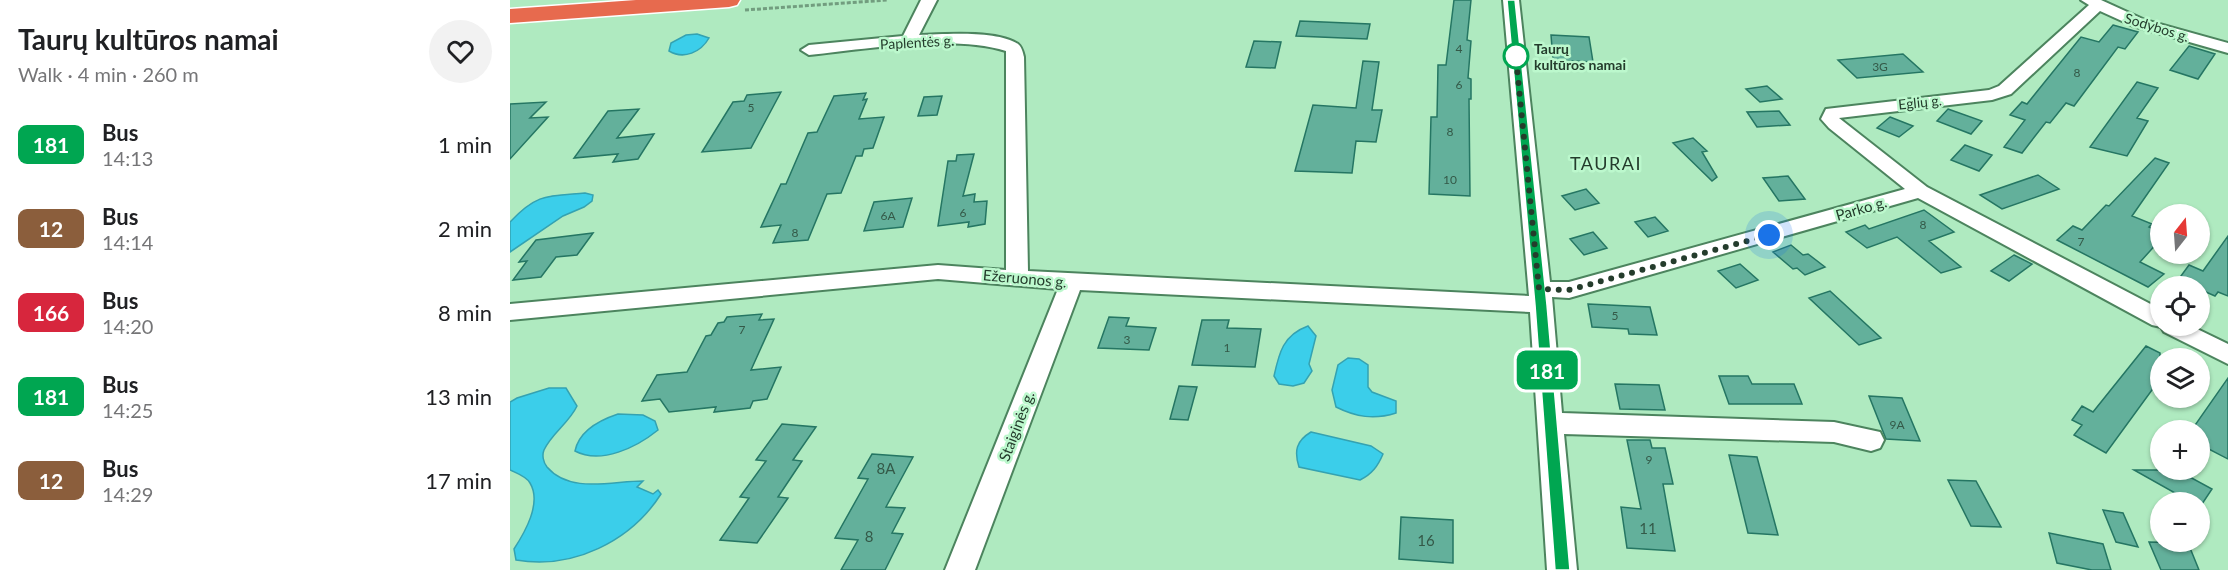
<!DOCTYPE html>
<html lang="en">
<head>
<meta charset="utf-8">
<style>
  body { margin:0; font-family:Lato,sans-serif; background:#f2f2f2; color:#202124; height:100vh; display:flex; flex-direction:column; font-size:22px; white-space:nowrap }
  * { box-sizing:border-box; margin:0 }
  p { font-size:20px; color:#757577 }
  .icon { flex:none; width:33px; height:33px; fill:none; stroke:currentColor; stroke-width:2; stroke-linecap:round; stroke-linejoin:round }
  .map { position:relative; flex:1; overflow:hidden }
  .drawer { display:flex; flex-direction:column; background:#fff; width:510px }
  .drawer>* { flex:none }
  .badge { padding:0 12px; border-radius:9px; font-size:21px; line-height:39px }
  .needle { width:39px; rotate:17deg }
  .fabs { position:absolute; left:1640px; top:204px; display:grid; gap:12px }
  .fabs a { display:grid; place-items:center; width:60px; height:60px; border-radius:50%; background:#fff; box-shadow:0 2px 4px #0004; font-size:30px }
  .you { position:absolute; width:30px; height:30px; margin:-15px; border:4px solid #fff; border-radius:50%; background:#1a73e8; box-shadow:0 0 0 9px #1a73e833 }
  .map>.badge { position:absolute; translate:-50% -50%; box-shadow:0 0 0 3px #fff }
  .round { display:grid; place-items:center; flex:none; width:63px; height:63px; border-radius:32px; background:#f2f2f2 }
  .overview { display:flex; align-items:center; justify-content:space-between; height:102px; padding:0 18px }
  h1 { font-size:28px; font-weight:700; line-height:45px }
  ul { padding:0; list-style:none }
  li { display:flex; align-items:center; gap:18px; height:84px; padding:0 18px }
  li div { flex:1 }
  li b { display:block; font-size:22px }
  li em { font-style:normal }
  li .badge { min-width:66px; font-weight:700; text-align:center }
  main { display:flex; flex:1; min-height:0 }
  .map>svg:first-child { display:block }
  .water { fill:#3bceea; stroke:#34a2b1; stroke-width:1.5 }
  .building { fill:#63b09b; stroke:#257663; stroke-width:1.5 }
  .lines { fill:none; stroke-linecap:round; stroke-linejoin:round }
  .minor-casing { stroke:#4c845e; stroke-width:4 }
  .highway-casing { stroke:#fff; stroke-width:3 }
  .path { stroke:#729d7f; stroke-width:3; stroke-dasharray:4 2; stroke-linecap:butt }
  .minor { fill:#fff; fill-rule:evenodd }
  .highway { fill:#e76a4e; fill-rule:evenodd }
  .line { fill:#00a651; stroke:#fff; stroke-width:1.5 }
  .walk { stroke:#243c2c; stroke-width:6; stroke-dasharray:0 10.8 }
  .stop-dot { fill:#fff; stroke:#00a651; stroke-width:3 }
  .labels { text-anchor:middle; dominant-baseline:central; stroke-width:5; stroke-linejoin:round; paint-order:stroke }
  .number-label { font-size:12px; fill:#345948 }
  .far-street-label { font-size:14px; fill:#243c2c; stroke:#bcf8cd }
  .far-stop-label { font-size:14px; font-weight:bold; fill:#243c2c; stroke:#bcf8cd; text-anchor:start }
  .street-label { font-size:15px; fill:#243c2c; stroke:#bcf8cd }
  .near-number-label { font-size:15px; fill:#345948 }
  .quarter-label { font-size:18px; letter-spacing:1.5px; fill:#243c2c; stroke:#bcf8cd }
</style>
</head>
<body>
<main>
<section class="drawer">
<div class="overview"><div><h1>Taurų kultūros namai</h1><p>Walk · 4 min · 260 m</p></div><a class="round"><svg class="icon" aria-label="heart" viewBox="0 0 24 24"><path d="M12 20l-8-8c-3-5 5-10 8-4 3-6 11-1 8 4z"/></svg></a></div>
<ul>
<li><span class="badge" style="background:#00a651;color:#fff">181</span><div><b>Bus</b><p>14:13</p></div><em>1 min</em></li>
<li><span class="badge" style="background:#8b5e3c;color:#fff">12</span><div><b>Bus</b><p>14:14</p></div><em>2 min</em></li>
<li><span class="badge" style="background:#d7263d;color:#fff">166</span><div><b>Bus</b><p>14:20</p></div><em>8 min</em></li>
<li><span class="badge" style="background:#00a651;color:#fff">181</span><div><b>Bus</b><p>14:25</p></div><em>13 min</em></li>
<li><span class="badge" style="background:#8b5e3c;color:#fff">12</span><div><b>Bus</b><p>14:29</p></div><em>17 min</em></li>
</ul>
</section>
<div class="map">
<svg width="1718" height="570" viewBox="0 0 1718 570">
  <rect width="100%" height="100%" fill="#afeac0"/>
  <path class="water" d="M187,34l12,4c-8,14 -25,22 -40,13l2,-8 15,-8z
    M75,193l8,2 -1,6 -8,6 -21,9 -53,36v-30c27,-29 38,-26 75,-29z
    M798,326l8,10 -7,28 3,7 -8,12 -11,3 -14,-2 -5,-8c5,-23 9,-41 34,-50z
    M838,358l11,1 9,6v22l4,5 24,9v12c-22,7 -40,4 -60,-6l-4,-17 6,-25z
    M39,388h17l11,18c-8,17 -25,27 -33,44 -2,5 -1,12 3,17 23,27 65,14 96,14l-6,6 16,7 5,-4 3,4c-30,47 -88,76 -145,66l-2,-11c11,-17 28,-46 16,-66 -4,-7 -14,-10 -20,-13v-68l7,-4z
    M108,414l25,1 12,6 3,9c-21,17 -57,35 -83,21 4,-20 25,-31 43,-37z
    M801,432l60,14 12,8c-5,12 -11,20 -23,26l-61,-13c-5,-16 -3,-26 12,-35z"/>
  <path class="building" d="M944,0h17l-4,40 4,1 -3,37 3,1v20h-2l1,97 -41,-2 2,-77h6l1,-52h8z
    M790,21l70,3 -3,15 -71,-3z
    M1603,25l25,7 -13,17 -7,-2 -44,59 -8,-3 -16,20 -4,-1 -24,31 -18,-6 21,-27 -15,-5 12,-13 5,2 54,-67 18,5z
    M1041,35l38,2 4,25 -40,-2z
    M744,41l27,1 -6,26 -29,-1z
    M1679,46l26,8 -17,25 -28,-9z
    M1393,54l20,18 -66,6 -19,-18z
    M853,61l16,1 -7,48h10l-6,32 -20,-1 -4,32 -57,-2 18,-66 43,3z
    M1627,82l21,6 -21,30 11,3 -21,35 -37,-9z
    M1257,86l15,13 -22,3 -14,-13z
    M271,92l-30,56 -49,4 31,-50 11,-1 3,-6z
    M356,93l-3,7 4,-1 -8,20 25,-2 -11,31 -9,1 -2,7h-6l-15,37 -14,1 -19,46 -35,3 8,-18 -20,2 20,-43h5l22,-51 9,-1 17,-36z
    M432,96l-5,19 -19,1 6,-19z
    M36,102l-16,16 18,-1 -38,42v-55z
    M129,109l-22,29 37,-4 -16,25 -25,3 5,-8 -44,4 34,-47z
    M1438,109l34,12 -11,13 -34,-13z
    M1269,111l11,14 -33,2 -10,-15z
    M1380,117l23,9 -14,11 -22,-9z
    M1183,138l14,13 -5,1 15,25 -5,4 -39,-38z
    M1455,145l27,10 -13,16 -28,-11z
    M464,154l-11,42 12,-2 -1,8 13,-1 -2,23 -17,3 1,-5 -31,4 10,-65h8l1,-6z
    M1645,158l14,5 -37,53 20,8 -3,3 11,5v8l-20,22 24,12 -16,13 -91,-47 16,-14 9,4 24,-25 3,1z
    M1528,175l21,14 -57,20 -22,-14z
    M1278,176l17,23 -26,2 -16,-23z
    M1076,189l13,14 -24,7 -13,-14z
    M402,198l-9,29 -39,4 10,-29z
    M1414,210l30,22 -25,9 32,26 -20,6 -44,-36 -30,11 -21,-16 19,-7 4,4z
    M1145,217l13,14 -20,6 -13,-15z
    M1083,232l14,16 -23,7 -14,-16z
    M83,233l-16,22 -21,2 -15,20 -28,3 14,-19 -8,1 17,-22z
    M1718,236v60l-10,-4 -3,4 -16,-7v-3l-21,-6 11,-15 14,6z
    M1281,245l12,10 5,-1 17,13 -20,8 -8,-7 -4,1 -20,-17z
    M1504,255l18,9 -23,17 -18,-10z
    M1230,264l18,16 -22,8 -18,-17z
    M1320,291l51,47 -22,7 -50,-47z
    M1078,304l62,3 7,28 -28,-1 -1,-5 -36,-2z
    M252,314l-3,6 15,-1 -23,51 30,-3 -14,32 -14,2 -3,7 -36,4 2,-5 -47,5 -9,-13 -18,2 15,-26 30,-3 19,-36 5,-1 7,-12 6,-1 3,-5z
    M599,317l20,1 -3,8 30,2 -7,22 -51,-2z
    M692,320h27l-2,8 34,1 -6,38 -63,-2z
    M1636,346l14,7v26l-54,74 -32,-18 8,-10 -10,-5 10,-14 11,6z
    M1209,376h29l4,8h42l8,20h-73z
    M1718,378v81l-29,-15v-14l-6,-2z
    M1105,384l44,1 6,25 -45,-1z
    M669,386l18,1 -9,33 -18,-1z
    M1359,396l33,2 18,43 -34,-2z
    M272,424l34,3 -23,33 9,1 -24,36 10,1 -31,45 -37,-3 29,-42 -9,-1 26,-36 -10,-1z
    M1117,440h23l2,8h13l8,36h-10l12,67 -48,-3 -6,-41 20,2z
    M362,454l41,3 -27,50 19,1 -13,25 11,1 -18,36h-44l17,-30 -23,-2 33,-59 -10,-1z
    M1219,455l28,2 21,78 -30,-2z
    M1624,470h43l35,19 -12,18 -1,-5h-8z
    M1438,480l28,1 25,46 -30,-1z
    M1593,510l20,3 15,34 -22,-5z
    M891,517l52,3v43l-54,-4z
    M1539,533l54,11 8,26h-19l-35,-7z
    M1639,542l39,1 11,27h-38z"/>
  <g class="lines">
    <defs>
      <path id="minor" d="M411,0h16l-18,35c25,-1 78,-5 99,9 4,3 5,9 6,13l4,214 501,25 -26,-296h16l31,282h19l336,-93 -76,-61 -8,-9 5,-10 163,-19 10,-4 90,-81 -8,-5h20l44,20 83,23v10l-95,-27 -33,-15 -89,83 -19,6 -153,18 88,69 233,122v17h31l37,18v20l-64,-32 -3,-5 -9,-2 -234,-127 -349,100 -17,-1 10,116 272,9 46,10 4,8 -4,8 -9,3 -37,-9 -270,-8 13,136h-30l-17,-258 -450,-22 -105,280h-30l113,-281 -120,-10 -428,41v-16l428,-39 68,5v-219c-53,-17 -141,-2 -197,4l-8,-5 8,-5 94,-9z"/>
      <path id="highway" d="M126,0h104l-3,5 -8,2 -219,16v-14z"/>
    </defs>
    <use href="#minor" class="minor-casing"/>
    <use href="#highway" class="highway-casing"/>
    <path class="path" d="M235,10l143,-10"/>
    <use href="#minor" class="minor"/>
    <use href="#highway" class="highway"/>
  </g>
  <path class="line" d="M997,0h8l32,305 23,265h-15l-20,-265z"/>
  <g class="lines">
    <path class="walk" d="M1006,56l-1,-8 24,241 30,1 200,-55"/>
  </g>
  <circle class="stop-dot" cx="1006" cy="56" r="12"/>
  <g class="labels">
    <g class="number-label">
      <text x="949" y="48">4</text>
      <text x="1370" y="66">3G</text>
      <text x="1567" y="72">8</text>
      <text x="949" y="84">6</text>
      <text x="241" y="107">5</text>
      <text x="940" y="131">8</text>
      <text x="940" y="179">10</text>
      <text x="453" y="212">6</text>
      <text x="378" y="215">6A</text>
      <text x="1413" y="224">8</text>
      <text x="285" y="232">8</text>
      <text x="1571" y="241">7</text>
      <text x="1105" y="315">5</text>
      <text x="232" y="329">7</text>
      <text x="617" y="339">3</text>
      <text x="717" y="347">1</text>
      <text x="1387" y="424">9A</text>
      <text x="1139" y="459">9</text>
    </g>
    <g class="far-street-label">
      <text transform="translate(1647 27) rotate(17)">Sodybos g.</text>
      <text transform="translate(407 42) rotate(-3)">Paplentės g.</text>
      <text transform="translate(1410 102) rotate(-6)">Eglių g.</text>
    </g>
    <g class="far-stop-label">
      <text x="1024" y="48">Taurų<tspan x="1024" dy="16">kultūros namai</tspan></text>
    </g>
    <g class="street-label">
      <text transform="translate(1351 208) rotate(-16)">Parko g.</text>
      <text transform="translate(515 278) rotate(5)">Ežeruonos g.</text>
      <text transform="translate(506 426) rotate(-69)">Staiginės g.</text>
    </g>
    <g class="near-number-label">
      <text x="376" y="468">8A</text>
      <text x="1138" y="528">11</text>
      <text x="359" y="536">8</text>
      <text x="916" y="540">16</text>
    </g>
    <g class="quarter-label">
      <text x="1096" y="163">TAURAI</text>
    </g>
  </g>
</svg>
<div class="fabs">
<a><svg class="needle" viewBox="-14 -14 28 28"><path d="M0-13l5 13h-10z" fill="#e53935"/><path d="M0 13l5-13h-10z" fill="#757577"/></svg></a>
<a><svg class="icon" aria-label="locate" viewBox="0 0 24 24"><circle cx="12" cy="12" r="6"/><path d="M12 2v4M12 18v4M2 12h4M18 12h4"/></svg></a>
<a><svg class="icon" aria-label="layers" viewBox="0 0 24 24"><path d="M12 4l9 5-9 5-9-5zM3 14l9 5 9-5"/></svg></a>
<a>+</a>
<a>−</a>
</div>
<div class="you" style="left:1259px;top:235px"></div>
<b class="badge" style="left:1037px;top:370px;background:#00a651;color:#fff">181</b>
</div>
</main>
</body>
</html>
